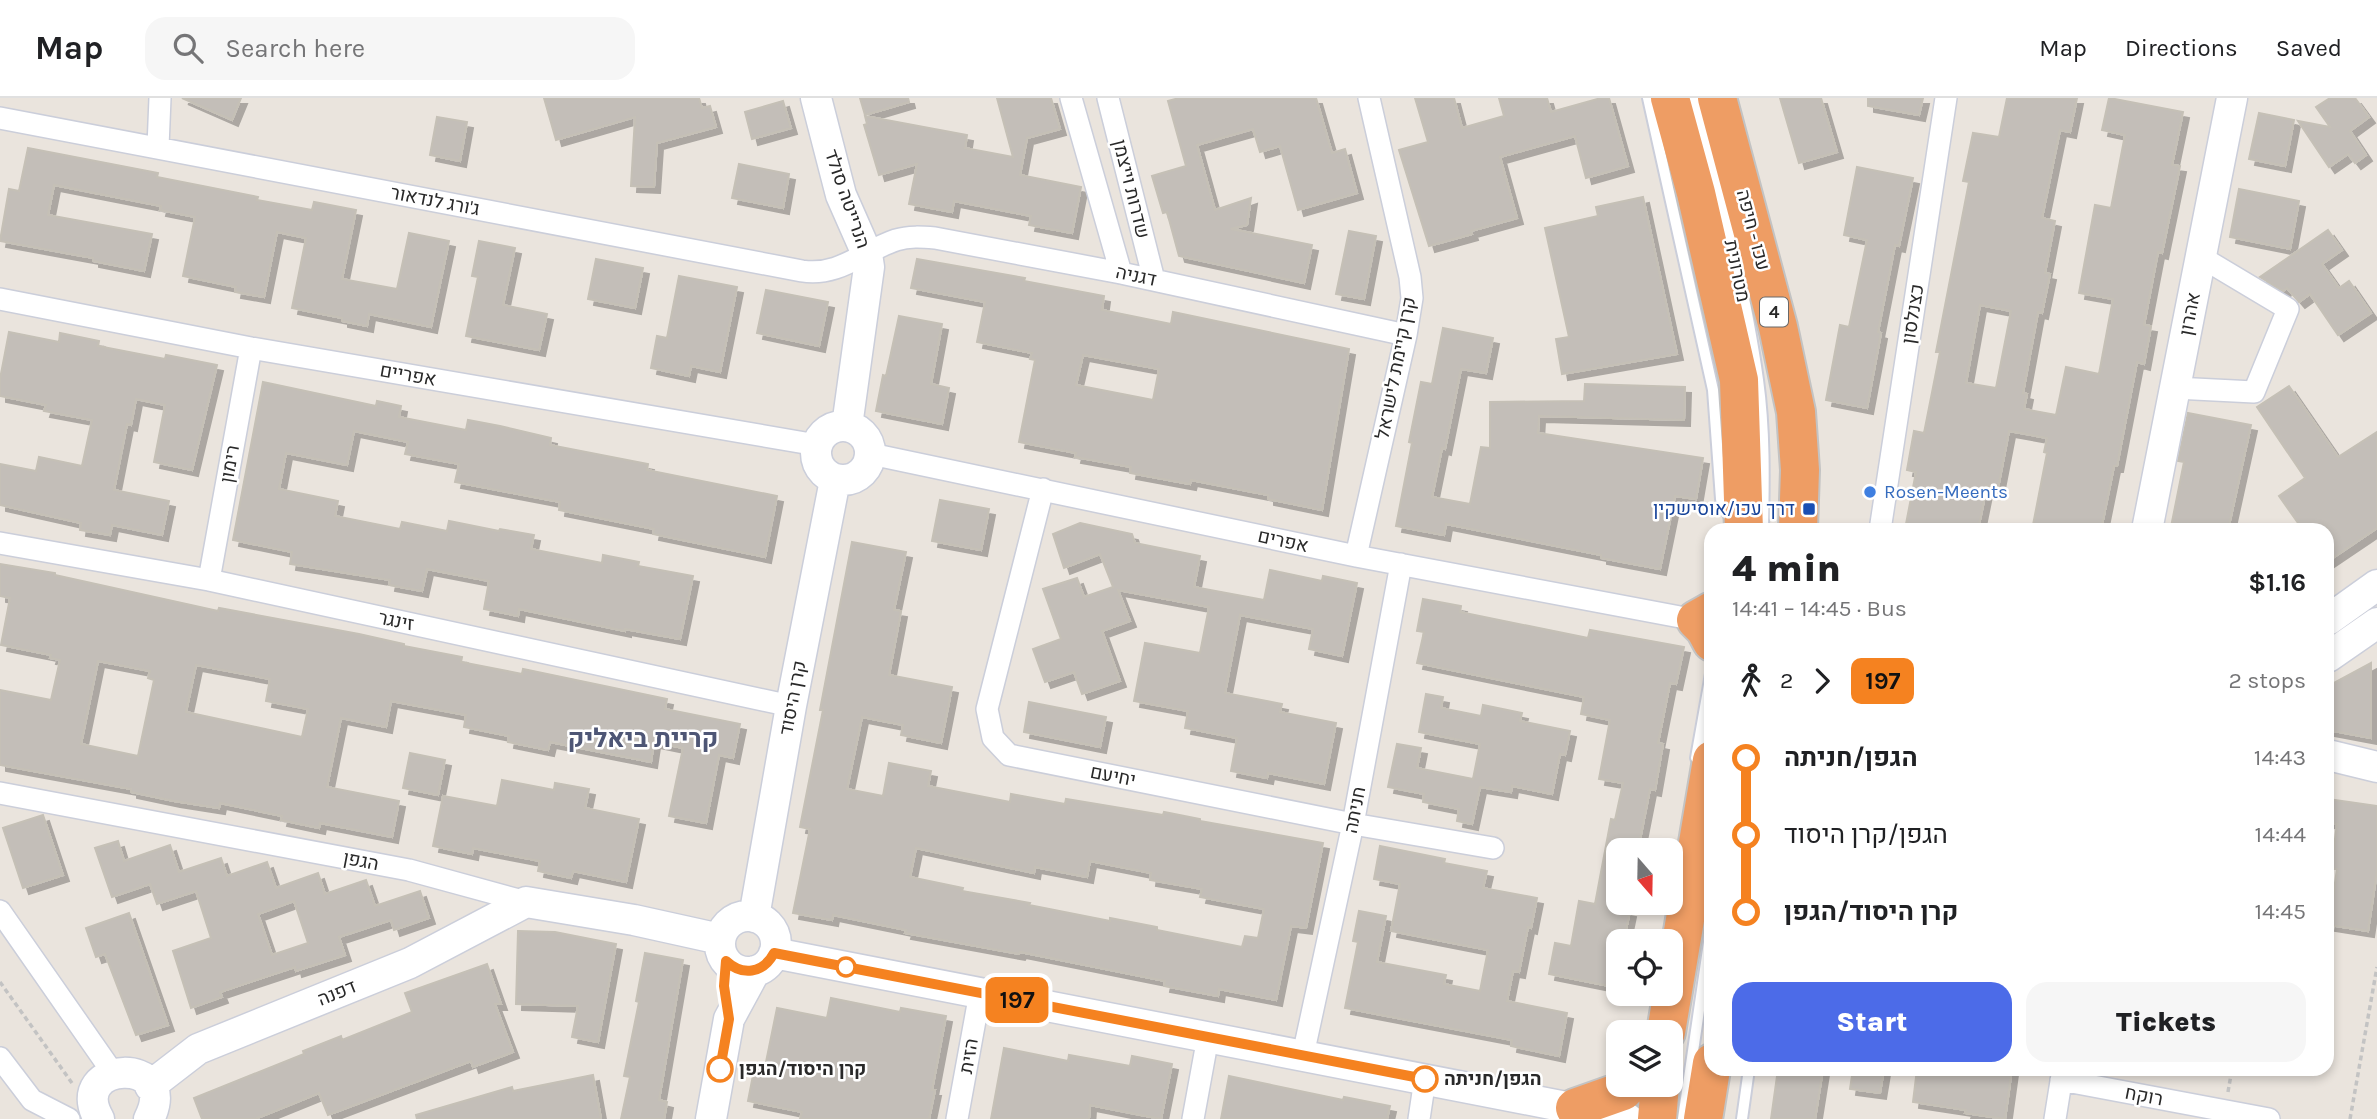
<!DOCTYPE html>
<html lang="en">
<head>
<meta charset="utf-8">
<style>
  body { margin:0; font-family:Karla,Heebo,sans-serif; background:#f6f6f6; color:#202124; height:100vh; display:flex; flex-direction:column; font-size:26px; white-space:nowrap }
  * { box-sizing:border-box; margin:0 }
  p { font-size:23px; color:#757577 }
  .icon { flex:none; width:38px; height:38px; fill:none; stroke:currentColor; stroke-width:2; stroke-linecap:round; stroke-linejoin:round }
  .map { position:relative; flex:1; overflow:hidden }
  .sheet { position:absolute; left:1704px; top:425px; width:630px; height:553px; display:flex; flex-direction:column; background:#fff; border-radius:21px; box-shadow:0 4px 10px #0003 }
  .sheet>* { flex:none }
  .badge { padding:0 14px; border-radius:10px; font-size:24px; line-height:46px }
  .needle { width:46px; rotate:160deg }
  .fabs { position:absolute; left:1606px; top:740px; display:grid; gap:14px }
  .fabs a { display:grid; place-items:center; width:77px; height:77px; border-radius:14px; background:#fff; box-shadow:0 4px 10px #0003; font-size:35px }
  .map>.badge { position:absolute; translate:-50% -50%; box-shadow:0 0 0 4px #fff }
  .legs { display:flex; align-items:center; gap:10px; height:77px; padding:0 28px; font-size:23px }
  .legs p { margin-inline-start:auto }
  .headline { display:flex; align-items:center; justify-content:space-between; height:119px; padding:0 28px }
  h1 { font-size:38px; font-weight:800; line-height:52px }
  .action { display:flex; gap:14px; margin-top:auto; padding:14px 28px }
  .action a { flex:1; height:80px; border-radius:21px; background:#4c6be8; color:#fff; font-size:28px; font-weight:800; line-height:80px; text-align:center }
  .action a+a { background:#f6f6f6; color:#202124 }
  ul { padding:0 28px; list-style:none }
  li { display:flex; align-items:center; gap:24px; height:77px; font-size:26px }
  li i { display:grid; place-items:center; width:10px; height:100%; margin:0 9px; background:currentColor }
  li i::after { content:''; width:18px; height:18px; margin:-9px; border:5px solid; border-radius:50%; background:#fff }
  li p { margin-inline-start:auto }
  li:first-child i { background:linear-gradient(#0000 50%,currentColor 0) }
  li:last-child i { background:linear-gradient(currentColor 50%,#0000 0) }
  header { display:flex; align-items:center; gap:42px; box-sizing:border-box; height:98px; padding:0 35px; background:#fff; border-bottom:2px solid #e0e0e0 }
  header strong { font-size:33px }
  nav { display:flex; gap:38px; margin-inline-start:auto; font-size:24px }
  .search { width:490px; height:63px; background:#f6f6f6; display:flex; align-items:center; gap:18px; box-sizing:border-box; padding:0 24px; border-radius:21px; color:#757577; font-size:26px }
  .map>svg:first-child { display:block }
  .building { fill:#c3beb8; stroke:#c5c0b6; stroke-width:2; fill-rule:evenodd; filter:url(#shadow) }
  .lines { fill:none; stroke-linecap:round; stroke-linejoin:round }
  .lane-casing { stroke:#cbceda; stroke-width:14 }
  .street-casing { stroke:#cbceda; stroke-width:24 }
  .secondary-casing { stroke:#cbceda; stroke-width:33 }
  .highway-casing { stroke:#c3c3c3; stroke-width:42 }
  .path { stroke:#c3c3c3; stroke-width:3.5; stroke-dasharray:5 3.5; stroke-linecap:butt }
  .lane { stroke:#fff; stroke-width:10 }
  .street { stroke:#fff; stroke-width:21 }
  .secondary { stroke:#fff; stroke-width:30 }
  .highway { stroke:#ee9d64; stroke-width:38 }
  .line-1-casing { stroke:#fff; stroke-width:16 }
  .line-1 { stroke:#f58220; stroke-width:10 }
  .shop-dot { fill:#3f7fe0; stroke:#fff; stroke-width:2.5 }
  .transit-dot { fill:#1a4fb4; stroke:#fff; stroke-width:2.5 }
  .stop-1-dot { fill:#fff; stroke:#f58220; stroke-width:3.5 }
  .labels { text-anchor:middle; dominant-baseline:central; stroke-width:5; stroke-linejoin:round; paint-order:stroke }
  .shield { fill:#fff; stroke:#696969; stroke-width:2 }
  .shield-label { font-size:18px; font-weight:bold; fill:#292929 }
  .street-label { font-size:19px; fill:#292929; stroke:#fff }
  .shop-label { font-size:19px; fill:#366cbe; stroke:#fff; text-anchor:start }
  .transit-label { font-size:19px; fill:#164399; stroke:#fff; text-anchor:end }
  .stop-label { font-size:19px; font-weight:bold; fill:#292929; stroke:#fff; text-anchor:start }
  .district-label { font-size:26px; font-weight:bold; fill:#4e5675; stroke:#fff }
</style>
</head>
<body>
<header>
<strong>Map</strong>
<div class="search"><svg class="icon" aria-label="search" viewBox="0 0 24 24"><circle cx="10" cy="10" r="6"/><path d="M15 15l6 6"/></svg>Search here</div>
<nav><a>Map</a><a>Directions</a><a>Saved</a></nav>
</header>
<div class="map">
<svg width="2377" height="1021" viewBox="0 0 2377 1021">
  <defs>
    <filter id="shadow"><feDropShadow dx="6" dy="6" stdDeviation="0" flood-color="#0004"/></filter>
  </defs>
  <rect width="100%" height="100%" fill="#eae4dd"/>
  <path class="building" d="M182,0h59l-9,22z
    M544,0h155l3,10 8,-2 6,21 -59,16 -3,44 -23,-1 4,-69 -79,23z
    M860,0h48l1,4 -44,13z
    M997,0h54l9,31 -33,9 -7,37 61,12 -9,46 -43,-8 2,-9 -77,-15 -2,11 -43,-8 8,-40 -38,11 -15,-50 3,-1 -2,-8 102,19 -2,13 48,9z
    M1179,0h137l16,55 13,-4 12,44 -59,17 -18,-64 -20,6 -7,-23 -56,16 18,65 36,-12 -4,27 -16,4 81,16 -8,38 -125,-27 -12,-44 -4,1 -11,-37 34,-10 -18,-65z
    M1415,0h39l8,30 42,-12 -5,-18h48l4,14 50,-14h8l19,68 -42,12 -11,-42 -75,21 17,61 -46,13 1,3 -43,12 -30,-96 29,-8z
    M1780,0h41l16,54 -38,11z
    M1868,0h55l-4,17 -51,-9z
    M2007,0h70l-7,34 -10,-2 -18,88 13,3 -10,52 5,1 -8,39 -4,-1 -15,81 4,1 -3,15 32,6 10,-48 33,7 14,-75 -34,-6 16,-88 16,3 14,-73 -23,-5 7,-32 74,14 -11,53 8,1 -18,87 -4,-1 -14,73 7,1 -7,38 -7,-2 -20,104h-3l-13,64h-69l15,-77 -3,-1 3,-14 -38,-7 -11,57 -11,-2 -9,44h-41l-31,-6 10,-52 -9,-2 7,-39 10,2 16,-81h-4l33,-170 -6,-1 10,-48 26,4zM1980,207l31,6 -15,77 -30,-5z
    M2330,0h25l14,19 -19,14 16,24 -11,8 -7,-9 -19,13 -31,-46 32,6 -14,-20z
    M783,3l8,27 -39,11 -7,-27z
    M2259,15l35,7 -9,46 -36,-7z
    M437,19l30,5 -7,39 -30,-6z
    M28,50l130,25 -1,4 101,20 -1,3 55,10 2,-8 42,8 -14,69 55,10 12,-56 40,8 -18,86 -62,-13 -2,12 -25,-5v-3l-50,-10 14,-70 -29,-6 -13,65 -29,-5 1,-5 -53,-11 12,-59 -35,-7 1,-4 -107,-21 -6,30 104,19 -8,37 -51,-10v-3l-93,-17 9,-52 10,2z
    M739,66l50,10 -6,34 -51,-10z
    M1857,69l56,11 -14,68 -4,-1 -17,87 3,1 -14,75 -41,-8 14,-75 9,2 18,-87 -23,-5z
    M2239,91l60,12 -9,48 -60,-12z
    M1643,99l34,157 -115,20 -6,-35 13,-2 -24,-109 53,-12 -2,-9z
    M2328,132l14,20 -20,14 17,24 10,-7 22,32 -33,22 -28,-41 -11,8 -12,-14 -4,3 -23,-14z
    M1349,133l27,5 -12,63 -28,-5z
    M479,143l36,7 -12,57 44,9 -8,36 -73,-14 12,-59 -6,-1z
    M596,161l47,9 -8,40 -47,-9z
    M917,161l108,19 -1,3 80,15 -2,14 69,14 2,-12 176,37 -27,161 -54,-11v-4l-77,-15 -1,4 -60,-11 1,-6 -56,-10 1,-4 -57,-11 16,-82 -5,-1 2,-6 -55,-11 8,-40 -74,-14zM1083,257l76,14 -6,31 -77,-15z
    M679,178l58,11 -17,85 -29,-6 -2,10 -38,-8 6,-32 10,2z
    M766,192l62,12 -9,44 -62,-13z
    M899,218l43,8 -11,60 18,4 -7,36 -66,-13 7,-36 3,1z
    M1443,230l50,10 -7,35 -25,-4 -16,80 -3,-1 -10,49 38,7 11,-57 9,1v-46l94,-1 1,-17 100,3 -1,33 -145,-4 -1,17 165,25 -7,41 -21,-3 -15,73 -59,-11v-3l-155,-31 -2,11 -48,-9 16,-83 -3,-1 12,-60 11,2z
    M9,234l50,10 1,-9 39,8 -1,5 67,13 1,-4 51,10 -25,105 -38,-8 11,-57 -29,-6 -5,26 -4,-1 -13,66 55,11 -7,34 -50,-10 -2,10 -30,-5 1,-7 -81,-18v-41l36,7 3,-14 43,9 10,-46 -48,-9 2,-6 -46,-9v-17z
    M263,284l113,24 1,-5 24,5 -2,11 67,13 2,-10 32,6 51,12 -1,7 98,19 -1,6 130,26 -12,61 -112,-23 1,-5 -95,-19 1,-8 -105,-20 4,-18 -54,-10 3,-12 -54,-11 -7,34 -61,-12 -7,36 59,12 -3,15 65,13 2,-7 45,9 2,-10 50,10 1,-2 34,6 -3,14 71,14 1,-8 36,7 -1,4 55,10 -13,63 -55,-10v2l-106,-22 -1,7 -34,-7 5,-28 -62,-12 -5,22 -33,-6 1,-5 -100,-16 2,-12 -59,-12z
    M2289,288l49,71 39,-25v96l-49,33v-31h-25l-24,-34 26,-18 -48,-71z
    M2188,315l63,12 -23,105h-38l-19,-3 13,-65 -6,-1z
    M940,402l49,9 -8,41 -49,-9z
    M1080,425l52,11 3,9 65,13 -6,31 70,13 6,-30 52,11 1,-5 34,7 -15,73 -33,-7 4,-20 -73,-14 -15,78 57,11 -2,8 56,11 -12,61 -56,-11 -1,5 -36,-7 6,-33 -52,-10 3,-17 -54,-10 11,-58 55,10 9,-46 -91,-17 12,31 -28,10 18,50 -38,13 -8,-22 -29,10 -12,-33 28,-10 -18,-50 34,-11 7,19 29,-10 -13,-33 -36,14 -11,-34z
    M852,444l54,10 -12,58 7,1 -12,64 63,12 -11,56 -40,-8 2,-10 -41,-8 -15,72 36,7 6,-33 42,8 -3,15 82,16 1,-8 54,10 1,-5 97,16 1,-3 36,7v2l123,22 -17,85 -15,-2 -15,74 -57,-11 -1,7 -54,-10 1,-5 -145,-29 -1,2 -114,-21 1,-3 -73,-15 -1,5 -39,-7 17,-84 -10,-2 23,-117h-3zM916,750l118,25 1,-6 52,10 3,-16 61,12 -1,7 52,9 -2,8 64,12 -6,29 -13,-2 -3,11 -85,-17v-3l-47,-9v3l-81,-16 1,-2 -68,-12 1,-3 -53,-11z
    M0,466l55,9v2l163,36 1,-3 140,26 45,10v2l58,11 -1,5 61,12 1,-5 144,30 -2,10 75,15 -7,34 -14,-3 -13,68 -37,-7 14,-68 -29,-6 -3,20 -101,-20 -2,8 -40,-8 1,-6 -45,-9 2,-12 -75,-14 -5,26 -45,-9 -14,69 72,14 -7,36 -72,-14 -1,5 -38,-8 1,-4 -62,-13 -1,5 -45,-7 -43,-9v-3l-131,-24v-75l51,10 9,-40 -10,-2 1,-3 -50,-10 9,-47 -10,-2zM98,563l52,10 -2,7 6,2 -16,76 -57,-12zM196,567l74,14 -4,22 42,8 -6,28 -116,-25z
    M1423,501l38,7 -1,6 128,26 2,-8 94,17 -8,37 -6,-1 -12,60 5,1 -8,46 -5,-1 -12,61h-19v59l11,2 -6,29 -5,-2v50l-70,-14 6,-31 16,3 8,-45 16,3 16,-85 4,1 8,-37 -24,-4 11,-59 -29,-6 3,-17 -167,-34 7,-31 -7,-1z
    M2371,565v75l-43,-8v-44z
    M1426,596l17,3 -2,11 40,8 2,-11 39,8 -2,8 50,10 -5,24 -5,-1 -8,40 -40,-8 -1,6 -31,-5 -8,37 -15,-3 2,-12 -36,-7 1,-8 -36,-7 9,-43 24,4 -4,20 56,11 7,-35 -61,-12z
    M1029,604l77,15 -6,30 -76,-15z
    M410,655l35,7 -7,35 -35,-7z
    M502,682l52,10 1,-7 34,6 -4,19 54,11 -13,63 -53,-11 -2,7 -33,-7 2,-10 -67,-13 -1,6 -39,-8 10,-50 54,10z
    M2328,701l49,7v65l-9,60 -39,-6 8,-56h-6l6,-45 -9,-2z
    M43,717l20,60 -40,13 -20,-60z
    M118,743l6,20 46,-16 9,27 42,-14 6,18 40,-14 9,26 42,-15 7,21 41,-14 9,26 45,-15 9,27 -35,12 -3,-10 -52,17 6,18 -49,16 -1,-4 -75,25 2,5 -31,11 -18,-57 38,-13 -15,-47 -39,13 -7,-20 -38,13 -17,-49zM294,803l14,42 -36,12 -14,-41z
    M1380,748l65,13 -1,4 43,8 -4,17 54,10 -6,30 -3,-1 -9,45 -6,-1 -6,30 60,12 -8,43 -48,-10 1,-6 -167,-32 13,-66 -5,-1 6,-30 27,5 -9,46 69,13 -2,9 36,7 8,-41 -97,-19 9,-47 -26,-5z
    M129,815l39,112 -32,10 -31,-81 -9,3 -10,-29z
    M518,833l37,1 61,12 -18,98 -26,-5 6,-31 -62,-2z
    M645,855l38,7 -24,140 8,2 -3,17h-43l9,-42 -6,-1 15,-74 -3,-1z
    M487,866l14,40h-6l18,48 -40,15 -2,-6 -143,54 -9,-22 -64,26h-53l-8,-21 110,-44 -1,-3 38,-15 1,4 70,-28 -7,-19z
    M831,900l69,14 1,-4 45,8 -14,74h3l-6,29h-129l2,-7 -54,-11 7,-36 10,2 12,-59 50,10z
    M1004,950l64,13 1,-6 61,11 2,-10 40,8 -11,55 -71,-14 -1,14h-98z
    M1778,971h45l-8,50h-44z
    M1853,971h31l-4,24 -30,-4z
    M1917,971h95l-7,50 -40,-6 1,-3 -53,-8z
    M593,977l8,44h-184l-1,-4 96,-28 1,4z
    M1229,978l114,24 1,-3 46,9 -3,13h-166z"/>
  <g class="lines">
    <defs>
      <path id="lane" d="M1648,0l65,292 8,109 8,17
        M1694,0c25,93 51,187 64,282 7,50 6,101 5,150
        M1696,660l16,-90
        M1683,1021l29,-197
        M1742,1021l7,-50"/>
      <path id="street" d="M1071,0l50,175
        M1108,0l46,182
        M0,20l802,153c37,6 61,-20 94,-31 13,-4 26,-3 39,-2l186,35 285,62
        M158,49l2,-49
        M0,201l251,49 566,97
        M2175,290l79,4 34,-83 -87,-52
        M871,356l485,102 340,64
        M1043,391l-56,220 6,29 16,17 344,69 140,24
        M1880,432l66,-432
        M0,445l209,37 582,126
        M1356,458l50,-221 6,-37 -2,-21 -41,-179
        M209,482l42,-232
        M0,695l409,77 117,32
        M0,813l113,162
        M1303,957l50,-231 48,-260
        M0,960l32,42 37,19
        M2061,982l208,39
        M957,1021l23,-126
        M1193,1021l15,-82
        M1419,1021l6,-40
        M2055,1021l8,-50"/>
      <path id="secondary" d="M816,0l25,97 26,59 2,13 -22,159
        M816 355a27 27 0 1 1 54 0a27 27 0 1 1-54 0Z
        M2147,432l85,-432
        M2328,522l49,-35
        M2328,559l49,-34
        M2328,657l49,12
        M720 846a28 28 0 1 1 56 0a28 28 0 1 1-56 0Z
        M754,819l37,-211 44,-226
        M774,855l854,166
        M150,988l48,-37 212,-86 116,-61 108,18 86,19
        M99,1021c-34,-59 83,-64 50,0
        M711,1021l18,-100 26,-48"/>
      <path id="highway" d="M1670,0l26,95 43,187 5,150
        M1717,0l61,229 18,85 4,58 -2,60
        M1712,513l-16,9 9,9 7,13
        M1666,934l46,-272
        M1575,1010l48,-17 6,-6
        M1657,1021l3,-34
        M1703,1021l9,-56"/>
    </defs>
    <use href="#lane" class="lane-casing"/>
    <use href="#street" class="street-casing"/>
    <use href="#secondary" class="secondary-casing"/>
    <use href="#highway" class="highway-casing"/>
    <path class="path" d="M0,884l72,101
      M2228,994l4,-23
      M2350,1021l27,-152"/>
    <use href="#lane" class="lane"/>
    <use href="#street" class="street"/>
    <use href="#secondary" class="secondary"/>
    <use href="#highway" class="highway"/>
  </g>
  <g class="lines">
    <defs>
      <path id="line-1" d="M720,971l9,-50 -5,-33 2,-25c16,15 37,13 48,-8l651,126"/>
    </defs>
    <use href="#line-1" class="line-1-casing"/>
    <use href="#line-1" class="line-1"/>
  </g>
  <circle class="shop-dot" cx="1870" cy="394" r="7"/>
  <rect class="transit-dot" x="1802" y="404" width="14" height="14" rx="3.5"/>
  <g class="stop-1-dot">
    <circle cx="846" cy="869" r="9"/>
    <circle cx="720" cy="971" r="12"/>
    <circle cx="1425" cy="981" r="12"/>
  </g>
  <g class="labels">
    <rect class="shield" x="1760" y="199.5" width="28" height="29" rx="5"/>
    <g class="shield-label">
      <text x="1774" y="214">4</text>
    </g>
    <g class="street-label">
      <text transform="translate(1131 91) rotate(76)">שדרות וייצמן</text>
      <text transform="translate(847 101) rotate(71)">הנרייטה סולד</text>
      <text transform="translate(435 103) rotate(11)">ג'ורג לנדאור</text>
      <text transform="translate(1753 132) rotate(75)">עכו - חיפה</text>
      <text transform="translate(1737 173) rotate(78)">מטרונית</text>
      <text transform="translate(1136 178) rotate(12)">דגניה</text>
      <text transform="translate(1913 216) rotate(-81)">כצנלסון</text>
      <text transform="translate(2190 216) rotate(-79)">אהרון</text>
      <text transform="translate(1396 270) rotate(-79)">קרן קיימת לישראל</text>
      <text transform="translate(408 277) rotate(10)">אפריים</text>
      <text transform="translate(230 366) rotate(-80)">רימון</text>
      <text transform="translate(1283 443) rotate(12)">אפרים</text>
      <text transform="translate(396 523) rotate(12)">זינגר</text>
      <text transform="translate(793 600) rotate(-79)">קרן היסוד</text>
      <text transform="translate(1113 678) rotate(11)">יחיעם</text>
      <text transform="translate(1355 712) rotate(-79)">חניתה</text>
      <text transform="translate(361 763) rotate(11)">הגפן</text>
      <text transform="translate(337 895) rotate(-22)">דפנה</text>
      <text transform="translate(969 958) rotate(-80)">הזית</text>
      <text transform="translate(2144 998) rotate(11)">רוקח</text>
    </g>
    <g class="shop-label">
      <text x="1884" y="394">Rosen-Meents</text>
    </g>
    <g class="transit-label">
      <text x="1795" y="411">דרך עכו/אוסישקין</text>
    </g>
    <g class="stop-label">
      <text x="739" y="971">קרן היסוד/הגפן</text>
      <text x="1444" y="981">הגפן/חניתה</text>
    </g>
    <g class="district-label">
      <text x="643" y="640">קריית ביאליק</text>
    </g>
  </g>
</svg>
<div class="fabs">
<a><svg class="needle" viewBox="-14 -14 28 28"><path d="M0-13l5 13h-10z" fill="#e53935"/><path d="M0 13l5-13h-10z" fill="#757577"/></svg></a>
<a><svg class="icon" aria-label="locate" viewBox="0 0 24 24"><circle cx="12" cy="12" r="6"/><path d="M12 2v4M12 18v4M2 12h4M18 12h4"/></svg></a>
<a><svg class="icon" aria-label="layers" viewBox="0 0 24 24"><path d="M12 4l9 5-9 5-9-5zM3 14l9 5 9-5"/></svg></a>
</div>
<b class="badge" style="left:1017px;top:902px;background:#f58220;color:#111">197</b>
<section class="sheet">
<div class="headline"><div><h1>4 min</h1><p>14:41 – 14:45 · Bus</p></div><b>$1.16</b></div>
<div class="legs"><svg class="icon" aria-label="walk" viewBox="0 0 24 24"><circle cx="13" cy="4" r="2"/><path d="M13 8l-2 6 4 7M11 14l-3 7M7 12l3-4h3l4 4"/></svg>2<svg class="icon" aria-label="forward" viewBox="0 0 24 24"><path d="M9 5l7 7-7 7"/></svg><b class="badge" style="background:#f58220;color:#111">197</b><p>2 stops</p></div>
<ul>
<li><i style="color:#f58220"></i><b>הגפן/חניתה</b><p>14:43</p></li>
<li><i style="color:#f58220"></i><span>הגפן/קרן היסוד</span><p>14:44</p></li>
<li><i style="color:#f58220"></i><b>קרן היסוד/הגפן</b><p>14:45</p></li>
</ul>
<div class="action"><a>Start</a><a>Tickets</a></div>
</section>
</div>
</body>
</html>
